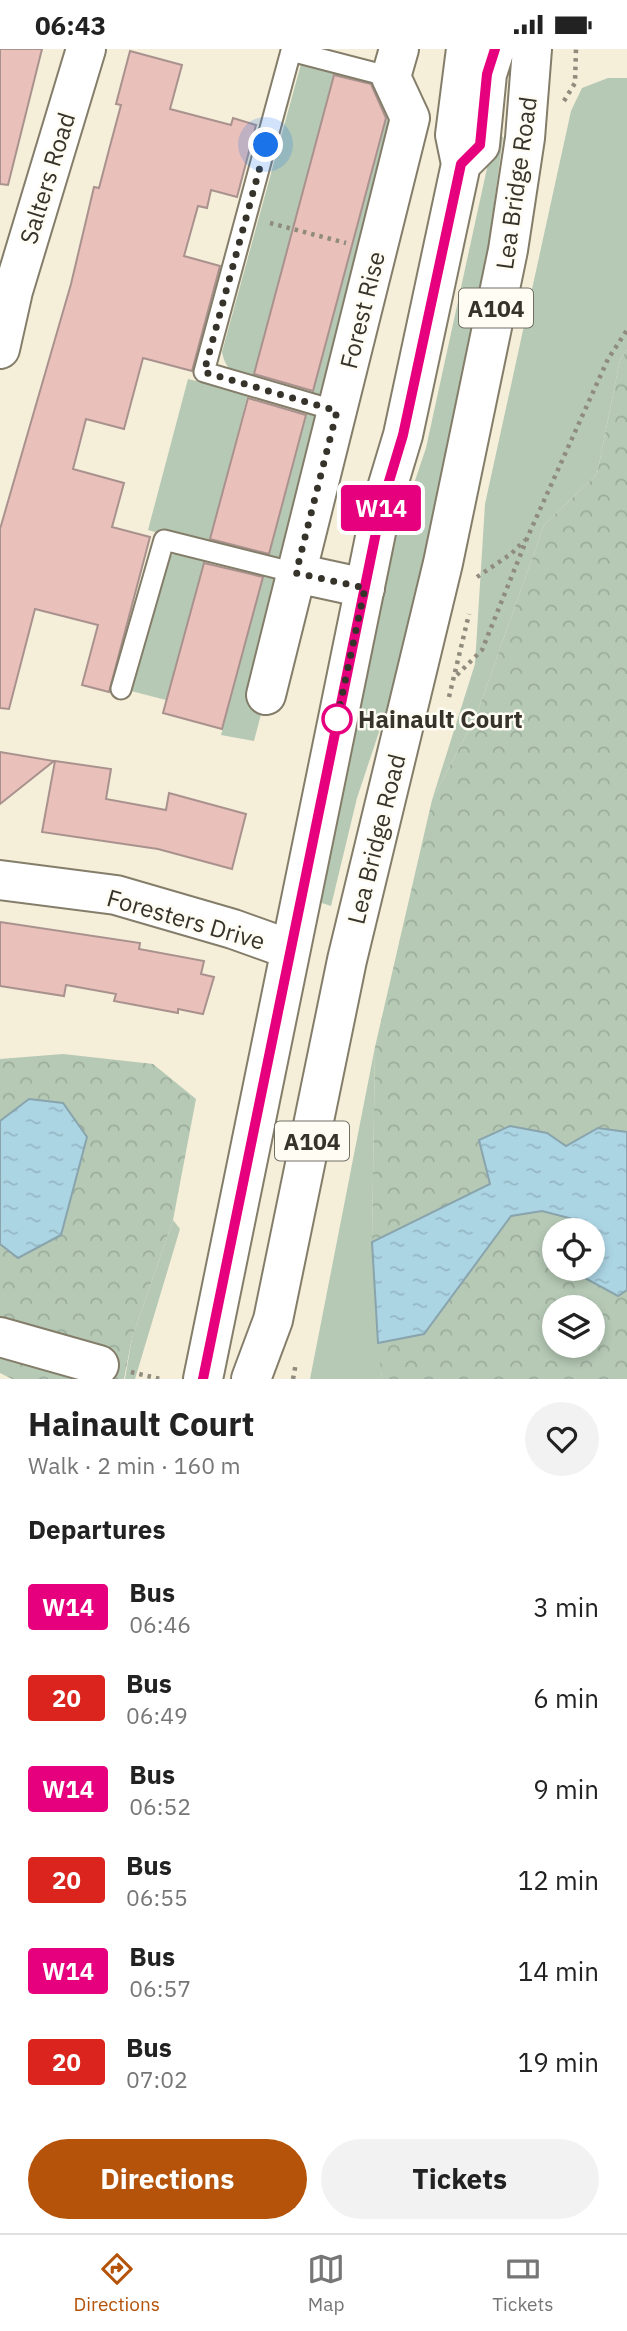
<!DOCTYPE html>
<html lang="en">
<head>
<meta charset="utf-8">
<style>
  body { margin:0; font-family:"IBM Plex Sans",sans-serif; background:#f2f2f2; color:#222; height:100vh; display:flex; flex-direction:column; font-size:26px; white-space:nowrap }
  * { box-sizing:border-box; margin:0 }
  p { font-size:23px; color:#767676 }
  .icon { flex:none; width:38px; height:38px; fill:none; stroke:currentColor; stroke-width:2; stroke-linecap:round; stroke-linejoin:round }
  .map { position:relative; height:1330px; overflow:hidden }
  .side { display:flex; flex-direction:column; background:#fff; flex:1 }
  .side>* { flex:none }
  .badge { padding:0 14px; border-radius:5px; font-size:24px; line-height:46px }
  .controls { position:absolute; left:542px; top:1169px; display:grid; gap:14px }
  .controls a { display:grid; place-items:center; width:63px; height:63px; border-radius:50%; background:#fff; box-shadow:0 4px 10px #0003; font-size:35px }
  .you { position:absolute; width:35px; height:35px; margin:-18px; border:5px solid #fff; border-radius:50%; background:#1a73e8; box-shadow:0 0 0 10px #1a73e833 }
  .map>.badge { position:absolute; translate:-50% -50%; box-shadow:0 0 0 4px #fff }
  h2 { padding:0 28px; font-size:26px; line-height:63px }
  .round { display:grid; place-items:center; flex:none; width:74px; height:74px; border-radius:37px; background:#f2f2f2 }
  .head { display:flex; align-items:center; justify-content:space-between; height:119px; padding:0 28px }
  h1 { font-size:33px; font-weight:700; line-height:52px }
  .action { display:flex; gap:14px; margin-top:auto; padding:14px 28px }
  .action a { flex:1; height:80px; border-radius:42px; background:#b45309; color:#fff; font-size:28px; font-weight:700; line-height:80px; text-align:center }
  .action a+a { background:#f2f2f2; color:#222 }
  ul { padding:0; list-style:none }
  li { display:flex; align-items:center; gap:21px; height:91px; padding:0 28px }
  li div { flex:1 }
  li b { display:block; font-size:26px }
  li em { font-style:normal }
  li .badge { min-width:77px; font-weight:700; text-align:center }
  .status { display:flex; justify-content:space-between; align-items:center; height:49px; padding:0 35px; background:#fff; direction:ltr }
  .status svg { height:19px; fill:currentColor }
  .menu { display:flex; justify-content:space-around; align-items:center; height:98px; border-top:2px solid #e0e0e0; background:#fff; font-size:19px; color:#767676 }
  .menu a { display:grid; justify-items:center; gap:4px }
  .menu .current { color:#b45309 }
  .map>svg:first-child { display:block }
  .grass { fill:#b5c9b5 }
  .forest { fill:url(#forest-crowns); fill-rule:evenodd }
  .water { fill:url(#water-ripples); stroke:#89a4ac; stroke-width:2 }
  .building { fill:#e9c0ba; stroke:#a9928e; stroke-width:2 }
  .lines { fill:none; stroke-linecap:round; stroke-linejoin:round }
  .lane-casing { stroke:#837d6a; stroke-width:23 }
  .street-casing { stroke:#837d6a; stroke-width:42 }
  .primary-casing { stroke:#837d6a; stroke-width:42 }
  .path { stroke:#8f8b7d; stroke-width:4.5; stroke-dasharray:3.5 5; stroke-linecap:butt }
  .lane { stroke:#fff; stroke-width:19 }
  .street { stroke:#fff; stroke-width:38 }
  .primary { stroke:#fff; stroke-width:38 }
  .line-casing { stroke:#fff; stroke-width:16 }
  .line { stroke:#e6007e; stroke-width:10 }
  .walk { stroke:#36332b; stroke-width:7; stroke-dasharray:0 12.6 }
  .stop-dot { fill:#fff; stroke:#e6007e; stroke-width:3.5 }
  .labels { text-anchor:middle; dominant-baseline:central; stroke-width:5; stroke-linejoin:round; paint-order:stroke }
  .shield { fill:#fefcf3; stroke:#726f67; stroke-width:2 }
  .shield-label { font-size:23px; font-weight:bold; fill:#36332b }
  .street-label { font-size:24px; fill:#36332b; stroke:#fefcf3 }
  .stop-label { font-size:24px; font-weight:bold; fill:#36332b; stroke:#fefcf3; text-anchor:start }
</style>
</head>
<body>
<div class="status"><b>06:43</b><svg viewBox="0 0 49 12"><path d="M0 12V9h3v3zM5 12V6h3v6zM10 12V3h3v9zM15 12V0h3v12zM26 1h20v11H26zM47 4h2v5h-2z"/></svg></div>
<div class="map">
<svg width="627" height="1330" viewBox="0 0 627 1330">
  <defs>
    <pattern id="forest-crowns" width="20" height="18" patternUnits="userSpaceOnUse" patternTransform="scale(1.75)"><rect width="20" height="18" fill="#b5c9b5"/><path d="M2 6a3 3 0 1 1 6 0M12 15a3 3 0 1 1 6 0" fill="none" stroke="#9cad9c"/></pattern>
    <pattern id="water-ripples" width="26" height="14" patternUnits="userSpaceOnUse" patternTransform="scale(1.75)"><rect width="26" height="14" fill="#acd5e4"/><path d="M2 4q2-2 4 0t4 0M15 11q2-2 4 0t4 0" fill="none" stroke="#95b7c4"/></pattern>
  </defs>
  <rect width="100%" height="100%" fill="#f5eed9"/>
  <path class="grass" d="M301,15l33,9 -82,310c-16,-6 -27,-14 -30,-31z
    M608,29h19v272l-7,10 -23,114 -53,51 -68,191 -44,84 43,-136 10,-160 86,-393 11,-23z
    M394,40l6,2 -134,604 -12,46 -33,-6z
    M494,87l9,1 -14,105 -30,156 -59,271 -43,129 -26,108 -15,-5 71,-337 39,-116z
    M188,330l60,15 -40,153 -60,-17z
    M182,503l23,7 -39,141 -35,-9 34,-127 6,-9z
    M375,998l-3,195 10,137h-72z
    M173,1171l7,9 -45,150h-10l7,-41z"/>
  <path class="forest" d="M627,301v782l-29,-4 -32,18 -19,-13 -68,7 12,44 -119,58 3,-195 57,-247 44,-84 68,-191 53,-51 23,-114z
    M63,1005l90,10 43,35 -23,121 -41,118 -8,41h-112l-12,-6v-129l18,14 11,-159 -29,22v-62z
    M542,1162l40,10v9h-27v39h29l1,9 33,18 9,-6v89h-245l-4,-36 46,-9 87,-118zM555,1258h38v39h-38z"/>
  <path class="water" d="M29,1050l34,4 24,34 -26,98 -43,23 -18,-14v-123z
    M510,1077l37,7 19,13 32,-18 29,4v158l-9,6 -33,-18 -1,-9h9v-39h-11l-1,-9 -39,-10 -31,5 -87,118 -46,9 -6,-101 118,-58 -11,-44z"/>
  <path class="building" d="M0,0h42l-34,136 -8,-1z
    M130,2l52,14 -12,44 61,16 2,-7 23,7 -19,72 -26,-7 -4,18 -9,-2 -14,50 36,10 -28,105 -49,-13 -19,71 -38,-10 -13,50 51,14 -12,44 38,10 -41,155 -27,-7 16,-60 -63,-16 -26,100 -9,-1v-179l71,-245 23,-97 5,1 11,-42 11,-41 -5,-1z
    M334,26l37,9 15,34 -73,273 -59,-17z
    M248,349l58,17 -37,139 -59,-15z
    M204,514l59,14 -41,152 -59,-16z
    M0,703l54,9 -54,43z
    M55,712l56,8 -5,30 60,11 3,-17 77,21 -14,55 -74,-20 -116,-17z
    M0,873l140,21 -1,6 65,12 -3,13 13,3 -11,37 -25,-5v4l-64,-12 2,-7 -50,-9 -2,11 -64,-10z"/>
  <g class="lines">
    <defs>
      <path id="lane" d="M337,362l-133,-39 87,-321 100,26
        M121,640l43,-149 132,33"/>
      <path id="street" d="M0,300l13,-58 73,-242
        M296,524l69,15
        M266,646l144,-577 -19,-41 8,-28
        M0,831l116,15 117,34 56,20
        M0,1288l99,28"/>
      <path id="primary" d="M461,115l19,-19 7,-71 8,-25
        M203,1330l178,-871 22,-73 58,-271 -6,-29 11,-86
        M251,1330l22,-59 74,-360 96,-397 65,-313 17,-112 7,-89"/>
    </defs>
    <use href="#lane" class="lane-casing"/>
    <use href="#street" class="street-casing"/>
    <use href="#primary" class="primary-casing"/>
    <path class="path" d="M564,52l11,-18 1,-34
      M270,174l76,20
      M477,528l34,-23 14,-14
      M457,626l25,-25 46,-114 80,-177 19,-29
      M449,648l20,-83
      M131,1323l29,7
      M293,1330l3,-16"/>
    <use href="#lane" class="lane"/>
    <use href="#street" class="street"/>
    <use href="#primary" class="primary"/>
  </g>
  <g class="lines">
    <defs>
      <path id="line" d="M203,1330l178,-871 22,-73 58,-271 19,-19 7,-71 8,-25"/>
    </defs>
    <use href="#line" class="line-casing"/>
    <use href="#line" class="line"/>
    <path class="walk" d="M266,96l-62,227 133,39 -41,162 69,15 -28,131"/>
  </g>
  <circle class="stop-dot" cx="337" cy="670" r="14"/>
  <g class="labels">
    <g class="shield">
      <rect x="459" y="239.5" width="74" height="39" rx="5"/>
      <rect x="275" y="1072.5" width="74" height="39" rx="5"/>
    </g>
    <g class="shield-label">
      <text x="496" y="259">A104</text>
      <text x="312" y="1092">A104</text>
    </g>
    <g class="street-label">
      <text transform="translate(47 129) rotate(-73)">Salters Road</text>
      <text transform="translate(516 134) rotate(-82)">Lea Bridge Road</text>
      <text transform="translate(362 261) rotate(-76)">Forest Rise</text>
      <text transform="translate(376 790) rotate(-76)">Lea Bridge Road</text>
      <text transform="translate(186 870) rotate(16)">Foresters Drive</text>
    </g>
    <g class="stop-label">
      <text x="358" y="670">Hainault Court</text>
    </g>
  </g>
</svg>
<div class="controls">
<a><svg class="icon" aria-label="locate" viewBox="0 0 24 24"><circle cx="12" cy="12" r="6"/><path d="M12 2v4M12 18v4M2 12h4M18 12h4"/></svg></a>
<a><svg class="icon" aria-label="layers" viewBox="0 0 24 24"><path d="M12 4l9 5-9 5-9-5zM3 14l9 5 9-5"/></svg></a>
</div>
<div class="you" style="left:266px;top:96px"></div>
<b class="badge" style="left:381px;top:459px;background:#e6007e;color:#fff">W14</b>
</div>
<section class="side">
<div class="head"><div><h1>Hainault Court</h1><p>Walk · 2 min · 160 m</p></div><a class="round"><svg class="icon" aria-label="heart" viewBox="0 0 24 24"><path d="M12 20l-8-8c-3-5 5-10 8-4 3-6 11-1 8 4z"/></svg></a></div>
<h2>Departures</h2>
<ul>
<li><span class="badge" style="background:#e6007e;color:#fff">W14</span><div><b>Bus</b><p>06:46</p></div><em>3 min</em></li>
<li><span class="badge" style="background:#dc241f;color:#fff">20</span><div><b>Bus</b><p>06:49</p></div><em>6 min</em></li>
<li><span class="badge" style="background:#e6007e;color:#fff">W14</span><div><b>Bus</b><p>06:52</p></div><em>9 min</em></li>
<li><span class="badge" style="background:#dc241f;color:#fff">20</span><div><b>Bus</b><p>06:55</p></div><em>12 min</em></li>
<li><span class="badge" style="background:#e6007e;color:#fff">W14</span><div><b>Bus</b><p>06:57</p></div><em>14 min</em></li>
<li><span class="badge" style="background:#dc241f;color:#fff">20</span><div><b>Bus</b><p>07:02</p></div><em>19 min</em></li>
</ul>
<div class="action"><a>Directions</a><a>Tickets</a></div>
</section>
<nav class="menu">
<a class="current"><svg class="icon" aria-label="directions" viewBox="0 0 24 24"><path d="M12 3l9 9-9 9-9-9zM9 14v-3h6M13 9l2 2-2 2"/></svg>Directions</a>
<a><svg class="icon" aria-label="map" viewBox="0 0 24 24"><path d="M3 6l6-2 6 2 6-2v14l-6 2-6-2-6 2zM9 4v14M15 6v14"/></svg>Map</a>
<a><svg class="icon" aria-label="tickets" viewBox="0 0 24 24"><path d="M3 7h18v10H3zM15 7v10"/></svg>Tickets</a>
</nav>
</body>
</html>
